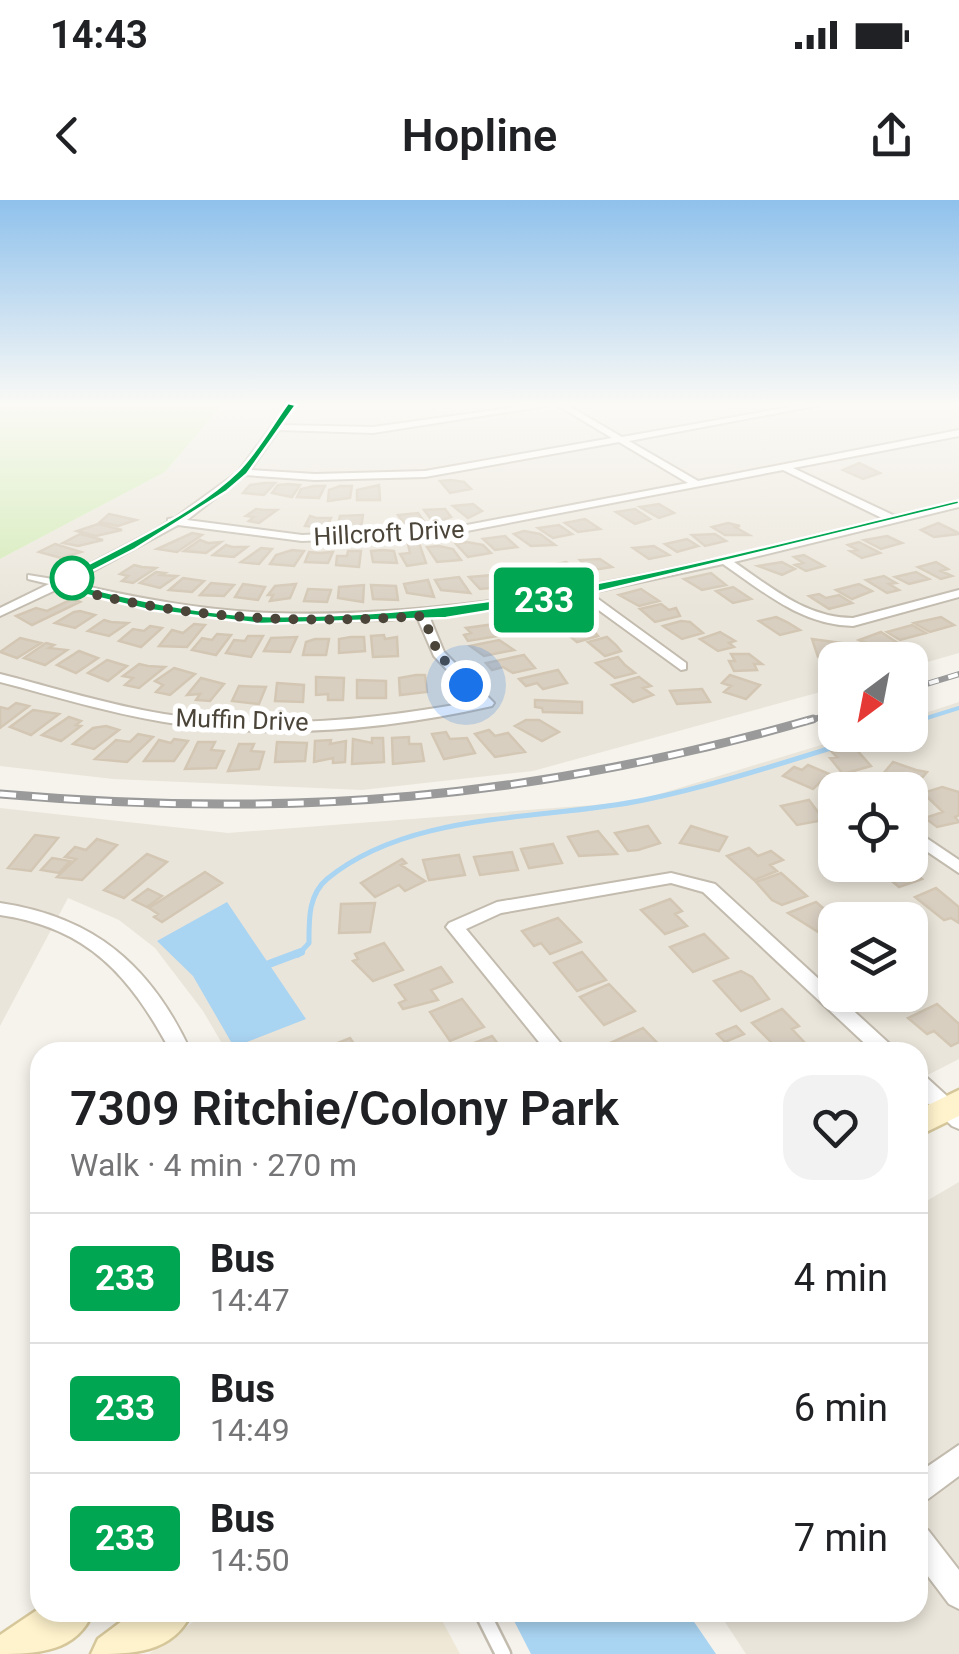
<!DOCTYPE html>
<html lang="en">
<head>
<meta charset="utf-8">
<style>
  body { margin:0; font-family:Roboto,sans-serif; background:#f2f2f2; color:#202124; height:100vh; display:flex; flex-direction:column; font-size:38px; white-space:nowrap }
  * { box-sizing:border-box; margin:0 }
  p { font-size:32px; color:#757577 }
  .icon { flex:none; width:55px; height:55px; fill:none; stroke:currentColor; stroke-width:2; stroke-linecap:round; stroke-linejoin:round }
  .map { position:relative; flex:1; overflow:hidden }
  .side { position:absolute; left:30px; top:842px; width:898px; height:580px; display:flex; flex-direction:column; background:#fff; border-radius:30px; box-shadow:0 5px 15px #0003 }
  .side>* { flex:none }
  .badge { padding:0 20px; border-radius:8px; font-size:35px; line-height:65px }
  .needle { width:65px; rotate:212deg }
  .controls { position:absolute; left:818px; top:442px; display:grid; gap:20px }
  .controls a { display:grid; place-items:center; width:110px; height:110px; border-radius:20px; background:#fff; box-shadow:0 5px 15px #0003; font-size:50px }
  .you { position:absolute; width:50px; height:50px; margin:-25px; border:8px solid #fff; border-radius:50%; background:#1a73e8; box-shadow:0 0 0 15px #1a73e833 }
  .map>.badge { position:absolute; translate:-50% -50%; box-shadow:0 0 0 5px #fff }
  .round { display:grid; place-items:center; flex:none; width:105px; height:105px; border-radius:30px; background:#f2f2f2 }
  .summary { display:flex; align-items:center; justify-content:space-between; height:170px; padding:0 40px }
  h1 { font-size:48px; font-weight:600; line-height:75px }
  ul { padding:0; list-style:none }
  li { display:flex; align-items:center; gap:30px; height:130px; padding:0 40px; border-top:2px solid #e0e0e0 }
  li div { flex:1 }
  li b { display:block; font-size:38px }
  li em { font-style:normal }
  li .badge { min-width:110px; font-weight:700; text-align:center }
  .status { display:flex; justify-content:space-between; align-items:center; height:70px; padding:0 50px; background:#fff; direction:ltr }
  .status svg { height:28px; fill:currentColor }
  header { display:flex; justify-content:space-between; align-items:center; height:130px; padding:0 40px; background:#fff; font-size:45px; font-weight:600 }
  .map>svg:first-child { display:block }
  .residential { fill:#eae5da; fill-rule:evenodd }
  .education { fill:#efe8d6 }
  .green { fill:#d2eab5 }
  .water { fill:#a9d4f2 }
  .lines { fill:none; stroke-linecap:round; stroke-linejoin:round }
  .stream-far2 { stroke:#a9d4f2; stroke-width:4 }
  .stream-far1 { stroke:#a9d4f2; stroke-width:5 }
  .stream { stroke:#a9d4f2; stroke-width:8 }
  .building { fill:#d8cfc1; stroke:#d3c7b4; stroke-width:2.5 }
  .lane-casing { stroke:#c2bbae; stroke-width:19 }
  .street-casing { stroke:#c2bbae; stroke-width:4 }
  .secondary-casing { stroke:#d6c79b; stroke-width:5 }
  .lane { stroke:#fff; stroke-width:14 }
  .street { fill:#fff; fill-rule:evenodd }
  .secondary { fill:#fff3cd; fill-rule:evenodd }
  .rail-far1-casing { stroke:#9a9a9a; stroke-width:6 }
  .rail-casing { stroke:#9a9a9a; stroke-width:9 }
  .rail-far1 { stroke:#fff; stroke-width:4; stroke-dasharray:10; stroke-linecap:butt }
  .rail { stroke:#fff; stroke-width:5; stroke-dasharray:16; stroke-linecap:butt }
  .line { fill:#00a651; stroke:#fff; stroke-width:2.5 }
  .walk { stroke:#4b4439; stroke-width:10; stroke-dasharray:0 18 }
  .stop-dot { fill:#fff; stroke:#00a651; stroke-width:5 }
  .labels { text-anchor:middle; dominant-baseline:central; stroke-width:10; stroke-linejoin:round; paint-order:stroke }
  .far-street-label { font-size:25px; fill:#4b4439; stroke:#fff }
</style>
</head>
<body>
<div class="status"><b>14:43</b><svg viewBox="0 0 49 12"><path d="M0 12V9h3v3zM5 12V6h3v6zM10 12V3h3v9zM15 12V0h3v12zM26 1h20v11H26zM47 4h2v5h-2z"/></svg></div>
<header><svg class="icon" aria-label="back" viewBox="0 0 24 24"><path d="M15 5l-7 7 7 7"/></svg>Hopline<svg class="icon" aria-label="share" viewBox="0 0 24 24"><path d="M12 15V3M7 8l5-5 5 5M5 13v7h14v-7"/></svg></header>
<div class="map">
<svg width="959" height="1454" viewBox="0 0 959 1454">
  <rect width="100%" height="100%" fill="#f6f3ec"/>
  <path class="residential" d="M222,205h737v248l-49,14v-7h-75v28l-302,83 -171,19 -249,-11 -113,-13v-207l165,-87z
    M959,502v357l-41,21v-28h-691l-24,-41 -48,-63 -36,-28 -51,-22 -68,128v-218l228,25 405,-31 221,-67h56v-17zM835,590h75v75h-75zM835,720h75v75h-75z
    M959,982v472h-213l-27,-41 199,-1v-406z"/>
  <path class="education" d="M207,1412l231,1 22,41h-311z"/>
  <path class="green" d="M0,205h222l-57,67 -165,87z"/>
  <path class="water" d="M227,702l79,117 -72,28 -41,-71 -36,-35z
    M510,1413h178l28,41h-185z"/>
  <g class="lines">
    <path class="stream-far2" d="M914,522l45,-14"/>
    <path class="stream-far1" d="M910,523l12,-4
      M298,755l11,-12c0,-23 -1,-48 18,-64 84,-69 216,-58 317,-79 78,-16 153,-42 229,-65"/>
    <path class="stream" d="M269,764l32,-12"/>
  </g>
  <path class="building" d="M859,263l21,10 -17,6 -20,-9z
    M451,280l13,2 7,7 -21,4 -10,-12z
    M264,283h11l-11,12 -21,-2 7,-8z
    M278,285l10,-1 12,1 -8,12 -20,-4z
    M379,285l1,15h-23v-10z
    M314,286h11l-6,12 -22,-1 4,-8z
    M340,286h12l-2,12 -22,3 1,-11z
    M473,304l9,7 -14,7 -15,-12z
    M659,304l15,9 -15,5 -19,-11z
    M256,309l8,1h13l-18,13 -10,-2 5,-4 -8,-1z
    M445,309l6,8 -17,6 -10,-13z
    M635,309l15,10 -15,5 -19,-12z
    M418,313l8,11 -21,1 -7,-10z
    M109,314l27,6 -18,6 -18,-4z
    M363,315l-2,13 -23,-4 2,-8z
    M310,316l6,2h15l-5,10 -21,-2z
    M585,319l15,10 -22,3 -13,-9z
    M728,323l12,3 -5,1 14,8h-24l-13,-8z
    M938,323l19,9 2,2 -25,3 -13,-7z
    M98,324l24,6 -26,6 -19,-5z
    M559,325l13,9 -19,4 -15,-10z
    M524,331l16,3 15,11 -24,1 -17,-12z
    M192,333l10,2 -25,17 -20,-3z
    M80,334l23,6 -25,6 -15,-3z
    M715,334l11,7 -21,5 -13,-11z
    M505,336l12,11 -22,3 -12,-11z
    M887,336l15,7 -21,6 -17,-9z
    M687,339l11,7 -21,6 -12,-8z
    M200,340l8,3 13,-1 -15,11 -22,-2z
    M467,342l16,3 8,8 -23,4 -12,-13z
    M859,342l21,11 -18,5 -12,-7 7,-1 -9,-5z
    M419,343l7,20 -19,3 -7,-12 10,-1 -2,-9z
    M55,344l26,8 -20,6 -22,-6z
    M226,345l6,2h15l-13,10 -21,-2z
    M439,346l14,3 8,11 -24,2 -10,-15z
    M654,346l15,9 -20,4 -16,-11z
    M261,348l11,1 -13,15 -18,-2z
    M292,350l12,1 -10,15 -24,-2 6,-9z
    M383,350l11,1 3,12 -24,-1 -2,-11z
    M348,351h13l-2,16 -23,-2 1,-9h10z
    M309,352l10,1 14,-1 -5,11 -23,-1z
    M804,355l20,11 -18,5 -11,-6 8,-2 -9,-6z
    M600,359l12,8 -25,4 -10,-6 6,-2 -3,-3z
    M566,362l15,12 -19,4 -15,-12z
    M782,362l13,7 -13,6 -24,-9z
    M936,362l12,7 -7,2 11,5 -11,3 -23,-12z
    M134,365l8,2 14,1 -23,15 -11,-2 6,-5 -8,-2z
    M156,372l9,1 -4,2 16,1 -17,12 -20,-5z
    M916,372l13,7 -20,5 -14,-7z
    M711,373l15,12 -24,5 -18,-11z
    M492,375l11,12 -23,2 -11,-12z
    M884,376l12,7 -7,1 10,6 -12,3 -21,-13z
    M459,377l11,16 -29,-3 -6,-10z
    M183,378l21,3 -12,11 -23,-2z
    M428,380l6,17 -27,-4 -3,-9z
    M211,383l23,2 -10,11 -24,-1z
    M243,384l22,3 -7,13 -23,-3z
    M296,384l-6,14 -20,3 3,-6h-5l7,-9z
    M859,384l13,7 -20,8 -16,-9z
    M364,385l-1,17 -25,-4 1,-11z
    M371,385l25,1 2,14 -25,-1z
    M733,387l18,12 -18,4 -17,-12z
    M308,389l23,1 -4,12 -23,-1z
    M641,389l18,12 -20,5 -20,-11z
    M819,394l7,4 13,-3 13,8 -23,6 -20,-13z
    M72,399l8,3 -48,23 -16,-9 20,-8 11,3z
    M661,404l8,6 7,-2 4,8 -25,6 -15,-13z
    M567,407l15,11 -20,5 -14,-11z
    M74,412l6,-1 15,4 -20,13 -20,-5z
    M776,417l11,5 13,8 -20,5 -21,-14z
    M941,417l13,8 -24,7 -16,-9z
    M104,420l7,2 17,1 -19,13 -21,-5z
    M586,421l12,15 -21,6 -17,-14z
    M681,421l9,1 13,11 -21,6 -19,-13z
    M194,424l11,1 -18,22 -28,-1 13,-16 11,3z
    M495,424l3,12 -30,5 -4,-6 7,-2 -5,-5z
    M912,425l14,8 -26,7 -13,-8z
    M150,426l12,2 -21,19 -22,-6 14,-12 11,2z
    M720,432l15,9 -6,2 5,4 -16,4 -18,-12z
    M881,432l20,13 -18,5 -24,-10z
    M217,434l14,1 -15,20 -24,-5 10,-12 10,2z
    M384,435l1,4 12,-2 1,19 -25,1 -2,-21z
    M248,436h15l-12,21 -25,-4 8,-13 11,1z
    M297,437l-7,15 -26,-1 7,-13z
    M351,437h13l1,14 -26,2v-14z
    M607,437l9,8 5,6 -16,5 -17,-14z
    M20,438l21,5 -24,15 -17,-6z
    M315,439h14l-3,16h-23l3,-13z
    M812,439l36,5 4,11 -34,2z
    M499,440l15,10 -30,6 -14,-10z
    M46,443l8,2 -5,3 18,2 -22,15 -21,-7z
    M79,451l19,7 -22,15 -19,-8z
    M731,454h18l13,10h-8l3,6 -23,1 -5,-10h6z
    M524,455l11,13 -22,5 -10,-6 -11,3 -6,-7z
    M618,457l7,8 10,8 -20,5 -19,-15z
    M107,460l20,6 -19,15 -20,-8z
    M139,464l9,2 17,1 -26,21 -14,-3 8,-7 -10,-2z
    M174,468l21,6 -25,21 -14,-3 7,-7 -8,-4z
    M558,470l9,13 -24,6 -6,-6 -11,3 -7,-7z
    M416,475h9l2,17 -27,3 -1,-17z
    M730,475l30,10 -14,14 -22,-7 7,-6 -9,-3z
    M316,477l28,1 -1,22h-15v-6l-12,1z
    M639,477l12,9 -8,2 10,7 -20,7 -21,-17z
    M201,478l23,6 -14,17 -14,-1 4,-6 -13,1z
    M357,480l29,1v17h-29z
    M277,483l27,2 -1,17 -28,-1z
    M239,486l27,1 -7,17 -27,-3z
    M702,489l8,13 -33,2 -7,-13z
    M535,500l47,2v11l-39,-1 -1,-4 -7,-1z
    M16,503l13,3 -29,22v-21l8,2z
    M33,510l26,4 -28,21 -21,-8z
    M69,517l12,4 -5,4 5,1 -20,15 -19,-6z
    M526,520h13l20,12 -17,9 -27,-15z
    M106,526l13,4 -25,19 -21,-5 20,-16z
    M489,530l6,6 13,-3 17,19 -30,5 -20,-23z
    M446,532l4,7 17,-1 8,15 -31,6 -12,-25z
    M138,534l15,3 -26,25 -32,-3 21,-19 14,2z
    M409,537v7h12l3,17 -31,3 -1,-26z
    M372,538h11l1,24 -32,2 1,-25 19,4z
    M174,539l14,2 -14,20h-30l15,-21 12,3z
    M331,540l-1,4 16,-3 -1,21 -12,1v-5l-19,4 1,-21z
    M198,542h17l-4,8 13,1 -8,17 -31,1z
    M277,542l30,1 -2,18 -30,1z
    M239,544h15l-3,7 13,1 -5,17 -31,2z
    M856,549l15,17 -28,8 -13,-16 7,-1 -5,-5z
    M893,562l23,8 11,2 -12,14 -32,-12z
    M808,565l21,9 -16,15 -30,-13 11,-9 8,3z
    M942,587l17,5v23l-4,2 4,5 -22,5 -12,-9 18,-6 -20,-19z
    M809,600l15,20 -27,5 -16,-19z
    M648,626l12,17 -22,7 -10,1 -13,-18z
    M691,626l19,6 17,5 -8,14 -39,-8z
    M598,631l19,23 -38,2 -11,-19z
    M35,635l23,3 -27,33 -23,-3z
    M97,639l20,6 -35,35 -25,-3 19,-18 -11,-2 10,-10 11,3z
    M553,644l9,19 -33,5 -8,-19z
    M749,648l9,8 13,-5 12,9 -13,5 7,6 -23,9 -27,-24z
    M512,652l6,18 -38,5 -6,-18z
    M147,654l20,8 -43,36 -20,-8z
    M459,655l6,20 -36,5 -6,-20z
    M52,658l18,3 -11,12 -18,-3z
    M402,659l4,4 -5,2 24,16 -20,10 -6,-6 -24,12 -14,-14z
    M906,665l16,14 -23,8 -25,-21z
    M205,672l17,11 -60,39 -8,-5 4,-3 -9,-6z
    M781,673l26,23 -25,9 -10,-5 -16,-18z
    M936,688l23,19v16l-8,-5 -7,2 -29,-23z
    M148,689l14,7 -15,11 -14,-7z
    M670,699l12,12 -7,3 12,12 -22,8 -24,-24z
    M816,702l21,18 -2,10 -12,5 -35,-22z
    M375,703l-5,29 -31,1 2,-29z
    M558,718l23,24 -31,12 -9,-11 -7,3 -12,-15z
    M704,734l24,24 -35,14 -23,-25z
    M384,743l19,27 -30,11 -20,-20 5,-2 -3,-5z
    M582,752l24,28 -29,11 -23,-28z
    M441,767l11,15 -21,8 7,10 -35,9 -4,-6 7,-3 -11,-15z
    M741,771l11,6 17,22 -28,12 -27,-30z
    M910,783l13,11 -25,13 -18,-12h30z
    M609,784l26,27 -31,14 -24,-28z
    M462,799l22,28 -34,14 -20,-29z
    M937,804l22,20v18l-8,4 -17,-15 -7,3 -19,-16z
    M782,809l17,17 -7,3 14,15 -18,8h-7l-29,-29z
    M736,826l8,8 -19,8 -8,-8z
    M643,828l23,24h-53l-7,-7z
    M492,836l12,16h-40l-3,-4z
    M350,838l8,12 5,2h-22l-6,-8z"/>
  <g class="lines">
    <defs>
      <path id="lane" d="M482,1412l21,42"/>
      <path id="street" d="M287,205h8l-13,20 91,2 158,-22h21l-179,28 -94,-3 -29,40 65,4 110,-3 187,-33 -55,-33h10l55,32 180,-32h18l-191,36 69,40 261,-51v6l-166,32 102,48 64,-15v6l-225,55c37,25 72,56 119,56l106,-28v7l-106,29c-52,-1 -89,-34 -130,-62l-133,29 96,70v6l-5,1 -103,-75 -79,14 -70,7 15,36 50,51 -2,3c-106,24 -220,34 -328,16 -55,-9 -110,-26 -164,-40v-8c55,14 109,31 164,40 104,17 210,6 313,-13l-43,-45 -17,-39 -31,3 -115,1 -118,-13 -91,-21 -62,29v-8l49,-24 -21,-5v-4l31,5 96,-50 13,-8v-3l7,-1 63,-46zM619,242l69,41 -242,46 -144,6 -115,-15 58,-45 70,5 110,-3zM783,270l101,49c-200,48 -401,101 -611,94 -68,-2 -136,-15 -202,-30l107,-58 124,16 144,-6z
        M910,627l49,33v13l-49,-33z
        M671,673l44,11 178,163 3,5h-22l-171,-160 -32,-9 -170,30 -35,16 102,123h-21l-101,-125 3,-4 48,-21z
        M0,703c95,14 151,63 191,149h-20c-41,-76 -82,-124 -171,-137z
        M918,874l7,2 34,31v22l-7,-3 -34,-32z
        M959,1245v31l-31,23 -10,4v-30z
        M918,1326l10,4 31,40v39l-10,-5 -31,-41z"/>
      <path id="secondary" d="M959,890v26l-41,20v-26z
        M40,1408v4h53c-16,40 -56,42 -93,42v-19z
        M134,1412h58c-19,42 -60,42 -101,42l7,-15z"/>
    </defs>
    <use href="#lane" class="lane-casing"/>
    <use href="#street" class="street-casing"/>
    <use href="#secondary" class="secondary-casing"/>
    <use href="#lane" class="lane"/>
    <use href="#street" class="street"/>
    <use href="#secondary" class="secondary"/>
    <defs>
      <path id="rail-far1" d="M910,489l49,-15
        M804,522l31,-9"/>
      <path id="rail" d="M0,594c292,25 531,6 813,-75"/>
    </defs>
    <use href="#rail-far1" class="rail-far1-casing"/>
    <use href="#rail" class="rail-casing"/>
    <use href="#rail-far1" class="rail-far1"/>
    <use href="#rail" class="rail"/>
  </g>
  <linearGradient id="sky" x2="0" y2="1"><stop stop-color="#8fc1ec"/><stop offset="0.5" stop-color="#fbfaf6"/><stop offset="1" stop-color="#fbfaf6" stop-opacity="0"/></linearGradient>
  <rect width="959" height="409" fill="url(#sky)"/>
  <path class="line" d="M288,203l8,2 -49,69 -20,17 -92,58 -66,34c63,16 129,31 195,33 239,4 465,-62 695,-116v4l-378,92 -135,22 -185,6 -113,-14 -95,-23v-5c56,-29 140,-67 185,-111 19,-19 34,-46 50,-68z"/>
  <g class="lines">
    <path class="walk" d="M72,378l1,11c116,31 231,35 350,27l15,37 28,32"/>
  </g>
  <circle class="stop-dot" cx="72" cy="378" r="20"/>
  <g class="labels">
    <g class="far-street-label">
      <text transform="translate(389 333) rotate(-3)">Hillcroft Drive</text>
      <text transform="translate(242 520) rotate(2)">Muffin Drive</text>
    </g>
  </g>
</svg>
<div class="controls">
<a><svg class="needle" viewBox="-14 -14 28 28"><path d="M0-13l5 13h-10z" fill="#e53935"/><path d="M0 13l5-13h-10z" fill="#757577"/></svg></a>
<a><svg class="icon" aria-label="locate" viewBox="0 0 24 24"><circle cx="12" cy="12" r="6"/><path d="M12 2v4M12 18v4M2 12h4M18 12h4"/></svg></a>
<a><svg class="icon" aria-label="layers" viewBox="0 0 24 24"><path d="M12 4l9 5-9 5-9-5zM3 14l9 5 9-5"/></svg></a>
</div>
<div class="you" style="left:466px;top:485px"></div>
<b class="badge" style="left:544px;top:400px;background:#00a651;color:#fff">233</b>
<section class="side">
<div class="summary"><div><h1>7309 Ritchie/Colony Park</h1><p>Walk · 4 min · 270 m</p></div><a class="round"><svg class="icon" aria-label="heart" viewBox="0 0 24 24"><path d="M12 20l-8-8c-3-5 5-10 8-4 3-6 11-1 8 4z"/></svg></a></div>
<ul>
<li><span class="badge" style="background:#00a651;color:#fff">233</span><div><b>Bus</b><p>14:47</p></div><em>4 min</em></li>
<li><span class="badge" style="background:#00a651;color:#fff">233</span><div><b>Bus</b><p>14:49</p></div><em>6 min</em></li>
<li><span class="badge" style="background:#00a651;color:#fff">233</span><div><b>Bus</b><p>14:50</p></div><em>7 min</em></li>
</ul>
</section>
</div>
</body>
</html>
